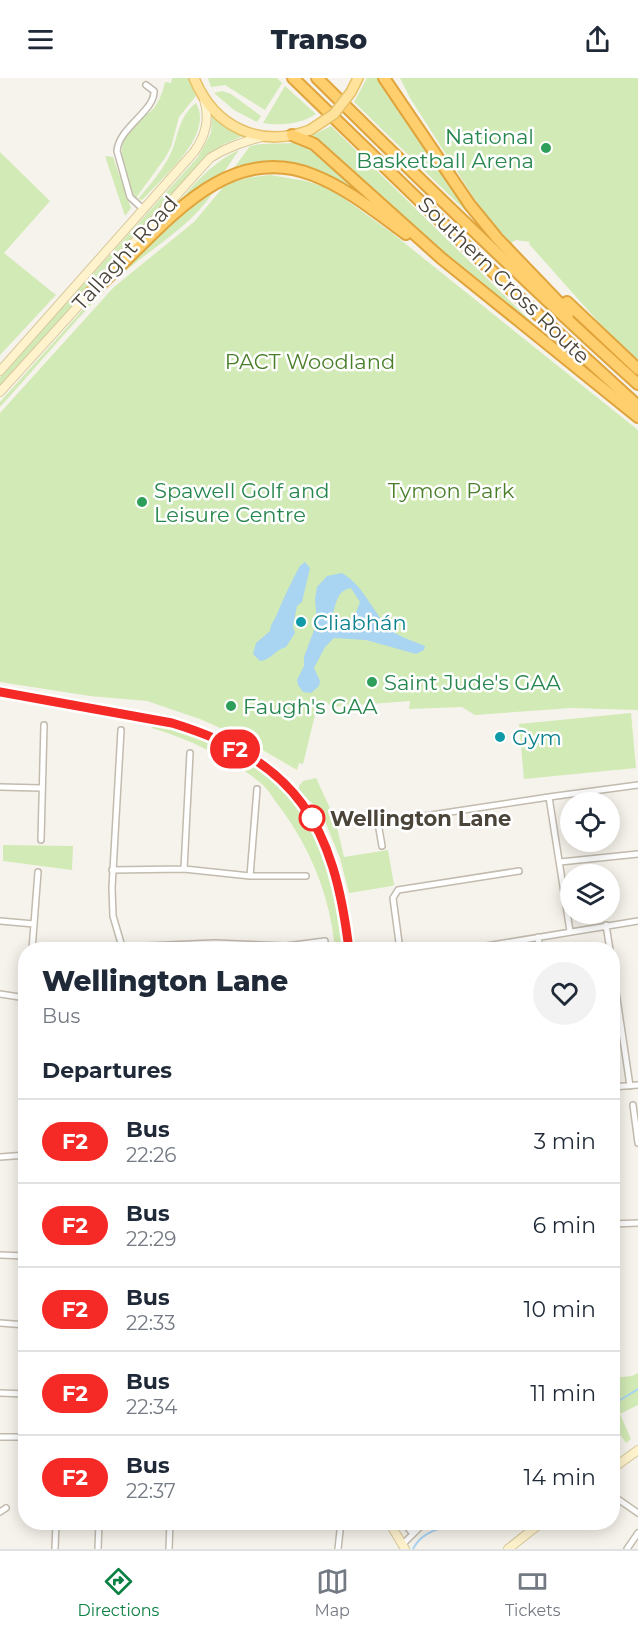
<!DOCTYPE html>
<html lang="en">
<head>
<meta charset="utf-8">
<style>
  body { margin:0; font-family:Montserrat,sans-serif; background:#f2f2f3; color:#1f2937; height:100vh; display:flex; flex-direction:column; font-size:22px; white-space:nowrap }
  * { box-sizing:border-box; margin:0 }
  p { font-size:20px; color:#747a83 }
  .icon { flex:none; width:33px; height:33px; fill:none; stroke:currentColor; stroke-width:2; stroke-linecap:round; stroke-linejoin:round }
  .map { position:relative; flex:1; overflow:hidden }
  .details { position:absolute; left:18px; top:864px; width:602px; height:588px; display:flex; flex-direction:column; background:#fff; border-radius:24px; box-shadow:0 3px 15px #0003 }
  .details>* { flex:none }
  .badge { padding:0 12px; border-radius:20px; font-size:21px; line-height:39px }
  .buttons { position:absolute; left:560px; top:714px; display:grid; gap:12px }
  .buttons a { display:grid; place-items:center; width:60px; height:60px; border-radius:50%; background:#fff; box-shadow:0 3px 15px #0003; font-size:30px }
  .map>.badge { position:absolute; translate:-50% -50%; box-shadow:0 0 0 3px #fff }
  h2 { padding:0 24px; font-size:22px; line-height:54px }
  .round { display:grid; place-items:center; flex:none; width:63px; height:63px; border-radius:32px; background:#f2f2f3 }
  .summary { display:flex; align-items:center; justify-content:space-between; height:102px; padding:0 24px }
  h1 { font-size:28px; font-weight:800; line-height:45px }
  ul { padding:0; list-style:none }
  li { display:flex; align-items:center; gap:18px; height:84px; padding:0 24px; border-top:2px solid #e0e1e3 }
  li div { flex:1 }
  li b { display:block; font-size:22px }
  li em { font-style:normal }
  li .badge { min-width:66px; font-weight:700; text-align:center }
  header { display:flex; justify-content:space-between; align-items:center; height:78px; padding:0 24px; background:#fff; font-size:27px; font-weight:800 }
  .menu { display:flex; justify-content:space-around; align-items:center; height:84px; border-top:2px solid #e0e1e3; background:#fff; font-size:16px; color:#747a83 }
  .menu a { display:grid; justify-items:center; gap:3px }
  .menu .on { color:#0b8043 }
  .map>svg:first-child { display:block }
  .green { fill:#d2eab5 }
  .water { fill:#a9d4f2; fill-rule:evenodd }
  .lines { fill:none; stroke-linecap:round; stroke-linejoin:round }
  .stream { stroke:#a9d4f2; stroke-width:2 }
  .street-casing { stroke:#c2bbae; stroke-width:8 }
  .secondary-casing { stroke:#d6c79b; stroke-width:10 }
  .primary-casing { stroke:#e6c16a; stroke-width:12 }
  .highway-casing { stroke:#e0a43c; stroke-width:14 }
  .street { stroke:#fff; stroke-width:5 }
  .secondary { stroke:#fff3cd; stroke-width:8 }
  .primary { stroke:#ffe39c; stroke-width:9 }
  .highway { stroke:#ffcf6e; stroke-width:10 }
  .primary-bridge-casing { stroke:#e6c16a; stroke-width:12; stroke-linecap:butt }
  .primary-bridge { stroke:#ffe39c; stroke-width:9 }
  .line-casing { stroke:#fff; stroke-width:14 }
  .line { stroke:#f52a26; stroke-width:9 }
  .leisure-dot { fill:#2e9e5b; stroke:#fff; stroke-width:2 }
  .culture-dot { fill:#0f9aa8; stroke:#fff; stroke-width:2 }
  .stop-dot { fill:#fff; stroke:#f52a26; stroke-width:3 }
  .labels { text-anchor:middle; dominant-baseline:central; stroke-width:5; stroke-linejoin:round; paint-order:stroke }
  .leisure-label { font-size:21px; fill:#27864d; stroke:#fff; text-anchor:start }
  .street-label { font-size:21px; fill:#4b4439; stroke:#fff }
  .park-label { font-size:21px; fill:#4a7f2a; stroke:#fff }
  .culture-label { font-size:21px; fill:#0d838f; stroke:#fff; text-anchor:start }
  .stop-label { font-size:21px; font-weight:bold; fill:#4b4439; stroke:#fff; text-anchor:start }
</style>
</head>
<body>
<header><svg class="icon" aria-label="menu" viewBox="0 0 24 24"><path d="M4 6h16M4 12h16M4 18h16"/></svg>Transo<svg class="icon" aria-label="share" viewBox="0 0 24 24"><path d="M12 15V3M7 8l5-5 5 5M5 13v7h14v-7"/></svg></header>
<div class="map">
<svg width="638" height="1471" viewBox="0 0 638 1471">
  <rect width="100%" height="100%" fill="#f6f3ec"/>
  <path class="green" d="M172,0h16l8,18 -17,21 -8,30 -6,11 -29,40c-6,-8 -8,-18 -11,-27 -8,-23 -1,-37 17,-54 4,-3 9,-5 12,-9 6,-8 9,-17 11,-26l6,1z
    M208,0h69l5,5 -17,27 -40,-25 -14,2z
    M367,0h14l72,112 30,38 -129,-126z
    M400,0h238v282l-35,-33 -74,-83 1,-2 -14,-2 -5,3 -28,-31 -73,-114z
    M285,8l31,28c-15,10 -36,12 -53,9z
    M222,13l9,3 30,22 -4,6 -23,-12 -20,-17z
    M196,25c18,31 -30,71 -49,92l-5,5 -4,-1c11,-13 23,-27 31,-42 10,-19 8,-39 27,-54z
    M212,38l17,13 14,7 -19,8 -21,16 -203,227v-10l198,-220 13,-24z
    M331,48l217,212c-50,-41 -100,-81 -149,-123 -29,-27 -56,-57 -88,-79z
    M297,65l20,7 62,56 -48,-28 -71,-13 -21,3 1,-3 -6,3 16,-22 11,-2z
    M239,72l-15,22 -23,16 -36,30c22,-25 43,-54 74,-68z
    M0,74l50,49 -46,52 52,42 -56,60z
    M105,78l8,1 18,51 -6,8z
    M270,97l36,6 16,5 20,11 50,36 246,197v280l-67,-2 -96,7 -13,-8 -53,2 1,-8 -79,6 -5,-6 -11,14 -12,49 -4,-1 -2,7 -57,-33 -40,-18 -53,-18 -57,-5 -90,-14v-269l114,-126 80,-65 31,-37 22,-7z
    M214,113c-26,40 -71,61 -104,94 -39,39 -73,82 -110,122v-5l95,-106 82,-78z
    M631,635l5,55 -112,11 -5,-55z
    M154,646c26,5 49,14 73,26 13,7 29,13 40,23 54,43 69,112 77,176h-9c-5,-53 -24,-100 -56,-143 -6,-7 -10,-16 -17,-22 -27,-23 -75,-46 -110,-56z
    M316,700l19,41 9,38 44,-7 6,35 -2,1 -43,7 -9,-35 -18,-44 -4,-6 -19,-16v-6l4,-5z
    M3,767l70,1 -1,24 -69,-9z
    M638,1295v32l-18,9 11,25 -5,4 -14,-20v-45l20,-2z"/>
  <path class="water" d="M305,484l5,6 -8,34 -5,4 -4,20 2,7 -9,14c-10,2 -15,13 -26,14l-7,-7 3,-11 14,-12c1,-8 4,-10 7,-17 7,-17 14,-32 23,-48z
    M342,495c24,14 33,46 53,60 8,5 21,9 30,13l-1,4 -8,4 -50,-14 -32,-2 -9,9 -11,21 6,13 -1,5 -8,7 -8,-1 -5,-7 -1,-5 7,-14v-9l13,-35 -2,-23 2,-12 10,-11zM351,510l9,14 -6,16 -11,11 -13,-9c7,-12 4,-29 21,-32z"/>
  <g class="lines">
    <path class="stream" d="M612,1327l26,-16
      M413,1471c7,-14 21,-20 36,-22l1,-5"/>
    <defs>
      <path id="street" d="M144,132l-14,-13 -13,-46c2,-24 38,-40 37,-60l-8,-6
        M121,652l-9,158 1,28 10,34
        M0,709l41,1
        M549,719l21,134
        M41,762l3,-115
        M382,768l-4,-23 171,-26 89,-12
        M560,784l78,-8
        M184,791l6,-116
        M112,792l72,-1 66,7h56
        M250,798l7,-87
        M0,843l34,3
        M606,847l4,25
        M538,859l2,13
        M123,869l92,-4 71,3 39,-5
        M32,872l6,-78
        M400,872l-7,-52 5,-8 121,-19
        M462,872l176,-29
        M612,887l18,121
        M0,916l26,4
        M612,1009l26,-2
        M633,1027l5,38
        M0,1079l26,-2
        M612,1146l26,-1
        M0,1177l26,1
        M0,1245l26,2
        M0,1315l26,1
        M0,1359h26
        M612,1417l26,18
        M0,1434l6,-4
        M403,1444l10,12
        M402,1467l23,-23
        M55,1471l1,-27
        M98,1471l1,-27
        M169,1471l1,-27
        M338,1471l3,-27
        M627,1471l11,-16"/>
      <path id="secondary" d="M111,190l99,-110c17,-11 33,-16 52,-21
        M0,293l194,-219c12,-17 16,-33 10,-53
        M0,314l90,-99
        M0,614l172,31c125,37 162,101 177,227
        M612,1391l26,-19
        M389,1444l16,27
        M508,1471l34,-27"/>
      <path id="primary" d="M194,0c20,49 65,71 116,52
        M351,14l7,-14"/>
      <path id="highway" d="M293,0l231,224 114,104
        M317,0c105,104 211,207 321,306
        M384,0l86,127 27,33 72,75
        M292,57l22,9 127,114 197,159
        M88,217c64,-51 129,-158 225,-120 34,13 64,38 93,59
        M567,224l71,67"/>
    </defs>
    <use href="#street" class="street-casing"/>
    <use href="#secondary" class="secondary-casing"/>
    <use href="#primary" class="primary-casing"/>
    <use href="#highway" class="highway-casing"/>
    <use href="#street" class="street"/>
    <use href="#secondary" class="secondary"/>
    <use href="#primary" class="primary"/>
    <use href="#highway" class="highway"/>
    <defs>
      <path id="primary-bridge" d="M310,52l24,-16 17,-22"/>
    </defs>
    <use href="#primary-bridge" class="primary-bridge-casing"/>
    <use href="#primary-bridge" class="primary-bridge"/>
  </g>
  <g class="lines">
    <defs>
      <path id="line" d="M0,614l172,31c125,38 162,101 177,227"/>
    </defs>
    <use href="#line" class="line-casing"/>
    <use href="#line" class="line"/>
  </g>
  <g class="leisure-dot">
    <circle cx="546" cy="70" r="6"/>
    <circle cx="142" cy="424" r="6"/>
    <circle cx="372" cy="604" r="6"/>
    <circle cx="231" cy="628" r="6"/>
  </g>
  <g class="culture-dot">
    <circle cx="301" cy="544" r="6"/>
    <circle cx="500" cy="659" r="6"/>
  </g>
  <circle class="stop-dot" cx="312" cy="740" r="12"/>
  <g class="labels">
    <g class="leisure-label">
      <text x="534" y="58" text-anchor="end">National<tspan x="534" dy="24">Basketball Arena</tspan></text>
      <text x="154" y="412">Spawell Golf and<tspan x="154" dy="24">Leisure Centre</tspan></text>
      <text x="384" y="604">Saint Jude's GAA</text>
      <text x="243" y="628">Faugh's GAA</text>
    </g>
    <g class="street-label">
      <text transform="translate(125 175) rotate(-48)">Tallaght Road</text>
      <text transform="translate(504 202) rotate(44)">Southern Cross Route</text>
    </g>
    <g class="park-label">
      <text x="310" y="283">PACT Woodland</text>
      <text x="451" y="412">Tymon Park</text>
    </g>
    <g class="culture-label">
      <text x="313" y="544">Cliabhán</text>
      <text x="512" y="659">Gym</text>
    </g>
    <g class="stop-label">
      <text x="330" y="740">Wellington Lane</text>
    </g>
  </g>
</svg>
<div class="buttons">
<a><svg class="icon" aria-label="locate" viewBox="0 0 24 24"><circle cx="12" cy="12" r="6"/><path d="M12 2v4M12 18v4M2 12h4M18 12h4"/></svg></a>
<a><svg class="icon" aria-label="layers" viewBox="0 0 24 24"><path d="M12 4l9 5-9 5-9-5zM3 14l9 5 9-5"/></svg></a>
</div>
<b class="badge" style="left:235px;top:671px;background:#f52a26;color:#fff">F2</b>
<section class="details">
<div class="summary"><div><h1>Wellington Lane</h1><p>Bus</p></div><a class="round"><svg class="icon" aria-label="heart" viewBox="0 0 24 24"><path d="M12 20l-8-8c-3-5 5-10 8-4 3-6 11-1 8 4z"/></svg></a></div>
<h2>Departures</h2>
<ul>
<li><span class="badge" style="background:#f52a26;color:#fff">F2</span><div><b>Bus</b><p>22:26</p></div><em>3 min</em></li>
<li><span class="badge" style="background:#f52a26;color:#fff">F2</span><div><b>Bus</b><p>22:29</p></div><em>6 min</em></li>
<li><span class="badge" style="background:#f52a26;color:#fff">F2</span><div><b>Bus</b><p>22:33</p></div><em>10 min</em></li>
<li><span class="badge" style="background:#f52a26;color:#fff">F2</span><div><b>Bus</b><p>22:34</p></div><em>11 min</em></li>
<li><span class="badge" style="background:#f52a26;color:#fff">F2</span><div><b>Bus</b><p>22:37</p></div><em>14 min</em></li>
</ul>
</section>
</div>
<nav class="menu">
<a class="on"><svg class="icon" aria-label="directions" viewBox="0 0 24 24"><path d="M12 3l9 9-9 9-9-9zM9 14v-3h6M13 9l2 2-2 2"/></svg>Directions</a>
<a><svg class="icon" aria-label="map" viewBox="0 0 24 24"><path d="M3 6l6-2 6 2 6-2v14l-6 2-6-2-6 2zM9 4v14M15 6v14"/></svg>Map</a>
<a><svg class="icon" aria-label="tickets" viewBox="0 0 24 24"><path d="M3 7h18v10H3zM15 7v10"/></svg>Tickets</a>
</nav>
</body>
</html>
